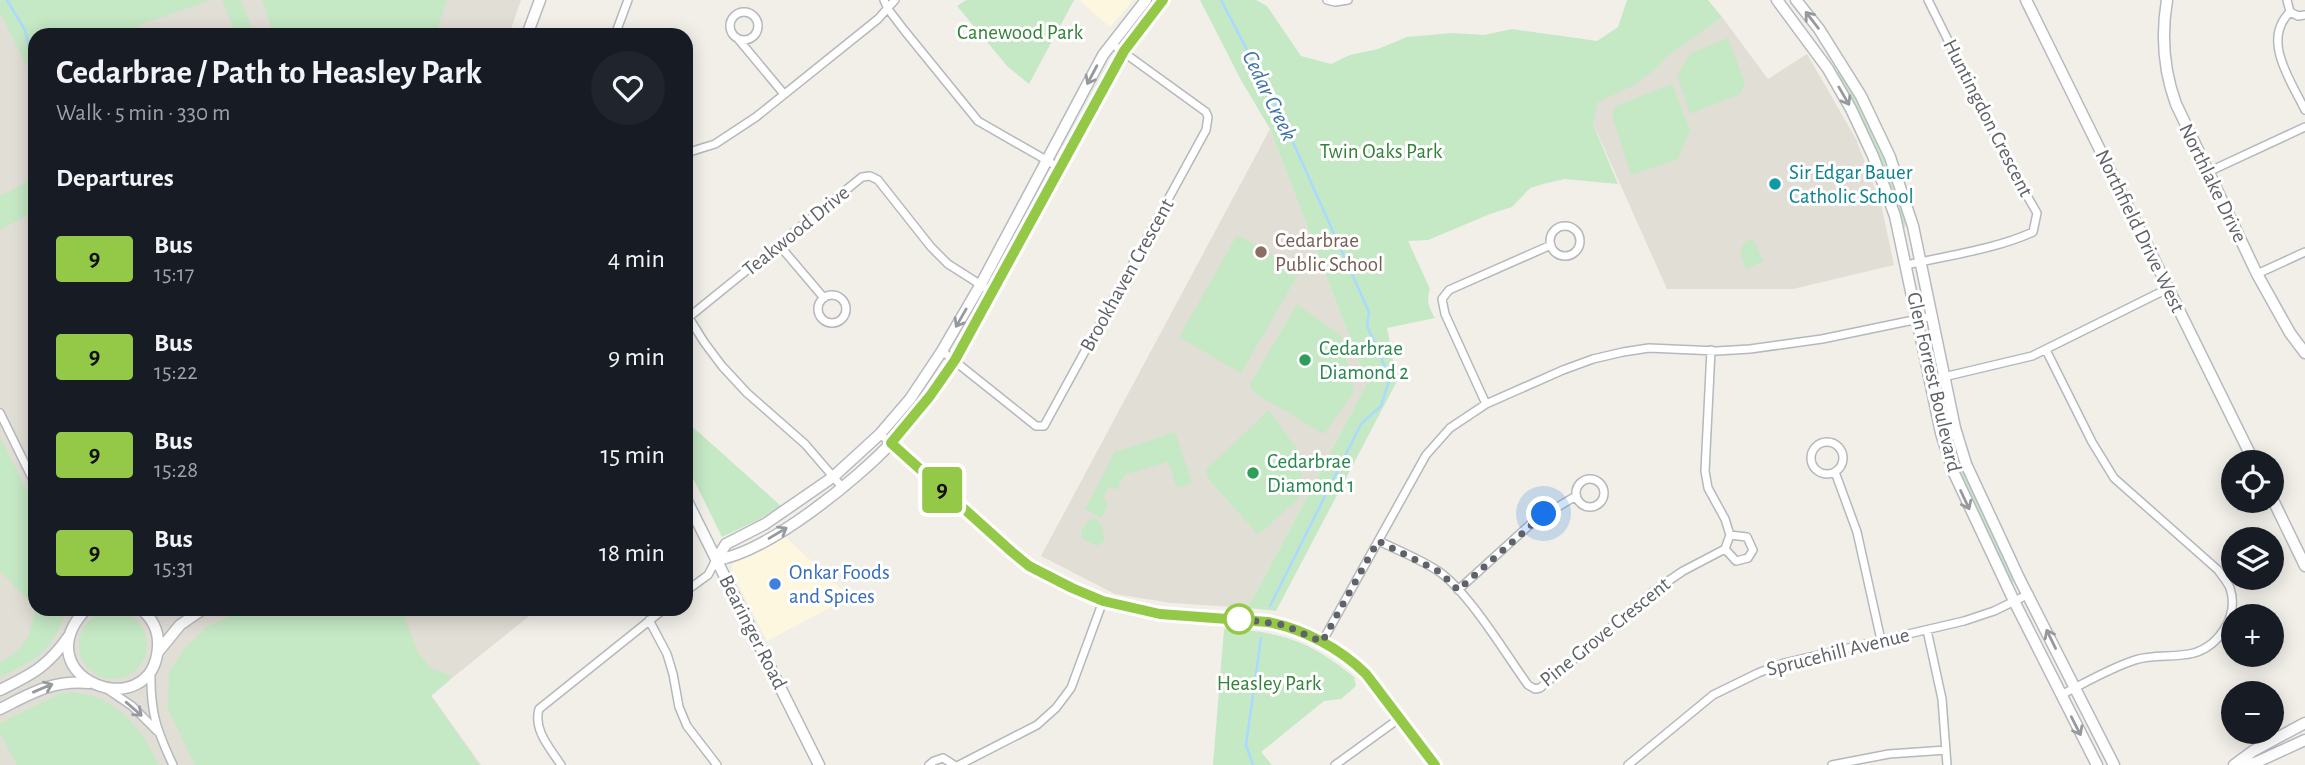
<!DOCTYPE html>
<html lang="en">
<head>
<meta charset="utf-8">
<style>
  body { margin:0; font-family:"Alegreya Sans",sans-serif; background:#20242c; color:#f1f3f6; height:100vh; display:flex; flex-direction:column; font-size:26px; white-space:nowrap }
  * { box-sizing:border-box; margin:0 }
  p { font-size:23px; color:#9ea1a6 }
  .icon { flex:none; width:38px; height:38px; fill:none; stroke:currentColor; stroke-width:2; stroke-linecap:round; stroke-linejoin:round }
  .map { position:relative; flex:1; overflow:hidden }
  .panel { position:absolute; left:28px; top:28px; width:665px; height:588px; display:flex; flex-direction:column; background:#171b24; border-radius:21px; box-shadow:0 4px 18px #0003 }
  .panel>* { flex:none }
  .badge { padding:0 14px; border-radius:5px; font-size:24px; line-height:46px }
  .buttons { position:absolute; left:2221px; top:450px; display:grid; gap:14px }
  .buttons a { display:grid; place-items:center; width:63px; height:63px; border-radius:50%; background:#171b24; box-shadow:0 4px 18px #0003; font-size:35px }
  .you { position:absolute; width:35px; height:35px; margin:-18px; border:5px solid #fff; border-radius:50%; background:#1a73e8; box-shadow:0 0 0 10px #1a73e833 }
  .map>.badge { position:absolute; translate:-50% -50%; box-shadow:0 0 0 4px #fff }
  h2 { padding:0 28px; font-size:26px; line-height:63px }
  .round { display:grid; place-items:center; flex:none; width:74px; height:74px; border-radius:37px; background:#20242c }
  .headline { display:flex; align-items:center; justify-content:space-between; height:119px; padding:0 28px }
  h1 { font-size:33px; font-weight:600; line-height:52px }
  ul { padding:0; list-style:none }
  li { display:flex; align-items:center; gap:21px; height:98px; padding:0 28px }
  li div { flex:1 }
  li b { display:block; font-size:26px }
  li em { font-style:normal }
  li .badge { min-width:77px; font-weight:700; text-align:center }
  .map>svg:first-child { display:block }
  .commercial { fill:#fef7e0 }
  .education { fill:#e1ded6 }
  .green { fill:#c5e8c5 }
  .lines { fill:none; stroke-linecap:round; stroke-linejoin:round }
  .stream { stroke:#aadaff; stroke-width:2.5 }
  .street-casing { stroke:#b5b8bc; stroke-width:10 }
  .secondary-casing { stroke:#b6babf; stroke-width:13 }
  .street { stroke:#fff; stroke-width:7 }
  .secondary { stroke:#fff; stroke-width:10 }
  .oneway { stroke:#979a9d }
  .line-casing { stroke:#fff; stroke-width:16 }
  .line { stroke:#94c947; stroke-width:10 }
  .walk { stroke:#5f6368; stroke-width:7; stroke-dasharray:0 12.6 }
  .culture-dot { fill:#0f9aa8; stroke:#fff; stroke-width:2.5 }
  .education-dot { fill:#8d6e63; stroke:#fff; stroke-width:2.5 }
  .leisure-dot { fill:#2e9e5b; stroke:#fff; stroke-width:2.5 }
  .shop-dot { fill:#3f7fe0; stroke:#fff; stroke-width:2.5 }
  .stop-dot { fill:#fff; stroke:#94c947; stroke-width:3.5 }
  .labels { text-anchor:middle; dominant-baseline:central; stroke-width:6; stroke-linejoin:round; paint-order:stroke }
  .park-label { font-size:21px; fill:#348238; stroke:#fff }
  .street-label { font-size:21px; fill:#5f6368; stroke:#fff }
  .culture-label { font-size:21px; fill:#0d838f; stroke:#fff; text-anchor:start }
  .education-label { font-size:21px; fill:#785e54; stroke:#fff; text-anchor:start }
  .leisure-label { font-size:21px; fill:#27864d; stroke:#fff; text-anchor:start }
  .shop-label { font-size:21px; fill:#366cbe; stroke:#fff; text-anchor:start }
  .water-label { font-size:23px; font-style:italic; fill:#4174aa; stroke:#fff }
</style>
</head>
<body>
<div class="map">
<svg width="2305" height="765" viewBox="0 0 2305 765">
  <rect width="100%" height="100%" fill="#f1efe8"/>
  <path class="commercial" d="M1079,0h54l-23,27z
    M783,535l67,62 -83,44 -34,-67 -1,-8 3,-6z"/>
  <path class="education" d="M0,0h521l-12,35h-474v574h503l-107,86 50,70h-481z
    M1722,17l46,62 39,-25 49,85 25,65 13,61 -101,24h-126l-76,-170 2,-14z
    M1270,129l97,254 -119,225 -77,-5 -56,-9 -74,-38z"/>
  <path class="green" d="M0,0h211l-75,26 11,9h-112v48l-35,-71z
    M222,0h19l13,35h-18z
    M262,0h185l-12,35h-161z
    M966,0h108l-45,84 -21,-17 -51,-61z
    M1200,0h56l11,6 34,50 30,8 19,-9 28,-6 29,-12 46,-4 31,2 28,-6 85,12 21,-14 9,-27h81l14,17 -52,37 -17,17 -21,15 -34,16 -5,22 25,60 -53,-5 -18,4 -17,5 -18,19 -22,7 -62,26 -20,1 22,48c-4,11 -1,19 5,29l-48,10 10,53 -121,230 -28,-3 119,-225 -97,-254 -29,-49z
    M1728,38l17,45 -5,11 -50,20 -13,-40 14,-21z
    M1112,60l2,2 -48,87 -2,-1 -1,-3 46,-84z
    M1838,71l9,9c15,31 63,119 58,149l-30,-82 -38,-74z
    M1672,84l18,46 -12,29 -47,16 -19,-60 4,-9z
    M1046,177l4,3 -50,91h-2l-2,-4z
    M35,178v34l-35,17v-33z
    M1237,235l63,36 -59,102 -62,-36z
    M1752,238l12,23 -18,8 -6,-17 4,-9z
    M1297,304l44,32 13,56 -30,42 -71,-42 -3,-8z
    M1940,395h3l71,187h-3l-46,-96 -20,-60z
    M1269,410l33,46 -3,42 -41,37 -51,-58 -1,-8z
    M686,421l95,85 -23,14 -36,17 -36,-73z
    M1175,432l17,51 -15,5 -9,-26 -44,13 -7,15 -7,-4 -7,11 5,9 -7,12 -16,-9 30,-57z
    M0,437l35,70v100l-35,-36z
    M1089,519h7l5,5 4,17 -8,5 -15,-7 -1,-8z
    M35,609h31c-11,41 -30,51 -66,68v-15c29,-17 28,-22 35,-53z
    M246,609h155l17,43 12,16 20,7v5l-19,16 48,69h-284l-27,-56 1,-38 16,-23 21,-21z
    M79 645a34 34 0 1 1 68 0a34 34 0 1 1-68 0Z
    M1224,629c57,2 86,12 130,48l2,9 -15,13 -17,2 -63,51 11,13h-59z
    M70,692c47,3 70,35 89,73h-142l-17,-32v-10l59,-29z"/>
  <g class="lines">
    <path class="stream" d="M7,0l18,30 4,17 6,9
      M1221,0l59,113 89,199 -2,14 23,52 -9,28 -20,18 -91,182
      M1253,765l-7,-20 15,-107"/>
    <defs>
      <path id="street" d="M884,0l4,9 16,21 74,91 82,47
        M1327,0l8,2 13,-2
        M2287,0l3,12 8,4 7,-1
        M730 26a14 14 0 1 1 28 0a14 14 0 1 1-28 0Z
        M2290,12c-29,28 1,69 15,98
        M615,35l13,-35
        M739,40l45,54
        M686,153l29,-9 41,-27 122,-98 17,-19
        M2208,172l97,-45
        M1550 241a15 15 0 1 1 30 0a15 15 0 1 1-30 0Z
        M779,245l45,53
        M1907,265c42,-10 86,-15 126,-33l4,-19 -22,-38 -87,-175
        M2257,274l48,-22
        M818 309a14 14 0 1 1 28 0a14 14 0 1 1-28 0Z
        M686,313l18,29 18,24 25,27 58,51 37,43
        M689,317l173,-140 8,-1 8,4 53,67 17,17 44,28
        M2046,350l46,92 22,36 104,92c4,6 9,11 12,18 9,27 -10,57 -36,65 -19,5 -40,1 -59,7 -25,8 -50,23 -74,35
        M942,351l94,75h8l162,-296 2,-13 -2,-5 -94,-68
        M1931,380l101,-24 137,-68
        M1486,404l-41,-90 -3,-15 7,-9 102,-45
        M0,413l35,71
        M880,434l127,114 22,18 21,11 44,21 25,8 41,8 108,8c35,7 72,26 98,52l69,91
        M1811 458a16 16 0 1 1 32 0a16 16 0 1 1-32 0Z
        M1835,472l22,60 24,108
        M1576 493a14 14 0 1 1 28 0a14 14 0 1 1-28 0Z
        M1379,541c20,10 44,19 62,32 30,23 64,80 87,112l7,4 5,-1 115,-98 28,-19 42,-22 5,-14 -5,-16 -17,-31 -3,-17 6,-121
        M1725,549l11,12 12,-3 5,-8 -6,-13 -17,-2
        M1458,590l76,-69 42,-25
        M686,591l22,-16 8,-15
        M649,620l18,34 6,20 6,33 8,19 30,39
        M1927,630l15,69 5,66
        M1322,642l104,-187 24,-27 36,-24 77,-34 30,-11 30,-7 26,-4 68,3 33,-2 72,-10 111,-23
        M151,670c-1,41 5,59 22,95
        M107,689l25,17 25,25
        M561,765c-11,-17 -28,-35 -22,-56l125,-100
        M929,765l5,-4 9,-3 11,7
        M959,765l78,-40 19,-17 15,-20 32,-87
        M1335,765l65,-47
        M1628,765l85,-70 45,-22 26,-10 180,-42 30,-10 35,-17
        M1832,765l57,-11 57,-4"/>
      <path id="secondary" d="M1777,0l51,69 23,40 22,47 22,60 46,217 12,38 61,130 83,164
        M1796,0l23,29 42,67 29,61 23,69 42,202 11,36 54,116 94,185
        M2026,0l228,462
        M2167,0c-6,36 -4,69 9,104l81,170 33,59 15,20
        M527,35l13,-35
        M2272,498l33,68
        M686,499l133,266
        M716,560c51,-7 142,-81 177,-119 23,-25 42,-53 62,-81l169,-308 39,-52
        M716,560l10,-16 39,-20 68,-47 47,-43 30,-35 32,-48 39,-67 122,-229 43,-55
        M86,609c-65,70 67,118 72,38 1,-15 -5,-28 -17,-38
        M158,652l22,-27 23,-16
        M0,690c33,-16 48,-24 69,-54
        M0,709c32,-16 52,-29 89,-26
        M2234,765l19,-14 52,-28
        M2246,765l11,-3 48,-22"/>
    </defs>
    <use href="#street" class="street-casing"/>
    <use href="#secondary" class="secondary-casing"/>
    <use href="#street" class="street"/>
    <use href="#secondary" class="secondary"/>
  </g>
  <defs><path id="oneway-shaft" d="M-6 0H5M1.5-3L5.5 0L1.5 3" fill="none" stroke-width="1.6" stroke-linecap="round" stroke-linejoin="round" transform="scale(1.75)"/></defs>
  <g class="oneway">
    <use href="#oneway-shaft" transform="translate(1812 20) rotate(-128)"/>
    <use href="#oneway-shaft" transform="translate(1092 75) rotate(118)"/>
    <use href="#oneway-shaft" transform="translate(1844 96) rotate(60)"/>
    <use href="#oneway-shaft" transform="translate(961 318) rotate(120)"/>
    <use href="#oneway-shaft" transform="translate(1965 500) rotate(65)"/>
    <use href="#oneway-shaft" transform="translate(778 533) rotate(-31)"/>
    <use href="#oneway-shaft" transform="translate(2051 639) rotate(-116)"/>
    <use href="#oneway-shaft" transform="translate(43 688) rotate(-23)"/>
    <use href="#oneway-shaft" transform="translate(134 709) rotate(41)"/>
    <use href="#oneway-shaft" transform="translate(2076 726) rotate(63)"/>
  </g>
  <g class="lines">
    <defs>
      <path id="line" d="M1163,0l-39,51 -169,309 -25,36 -39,47 121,109 17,14 43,22 31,13 57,13 108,8c35,7 72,26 98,52l69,91"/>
    </defs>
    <use href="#line" class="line-casing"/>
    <use href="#line" class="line"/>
    <path class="walk" d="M1239,619l-4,-1 49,7 38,17 56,-101 62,31 18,18 86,-76"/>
  </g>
  <circle class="culture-dot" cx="1775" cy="184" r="7"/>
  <circle class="education-dot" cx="1261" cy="252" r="7"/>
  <g class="leisure-dot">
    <circle cx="1305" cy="360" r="7"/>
    <circle cx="1253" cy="473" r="7"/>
  </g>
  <circle class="shop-dot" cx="775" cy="584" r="7"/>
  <circle class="stop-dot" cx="1239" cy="619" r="14"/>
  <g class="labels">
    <g class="park-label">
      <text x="1020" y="32">Canewood Park</text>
      <text x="1381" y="151">Twin Oaks Park</text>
      <text x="1269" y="683">Heasley Park</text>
    </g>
    <g class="street-label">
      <text transform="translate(1988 118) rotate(63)">Huntingdon Crescent</text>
      <text transform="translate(2213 183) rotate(64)">Northlake Drive</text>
      <text transform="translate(796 231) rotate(-39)">Teakwood Drive</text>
      <text transform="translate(2140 231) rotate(64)">Northfield Drive West</text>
      <text transform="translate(1127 275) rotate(-61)">Brookhaven Crescent</text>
      <text transform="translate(1934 382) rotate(77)">Glen Forrest Boulevard</text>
      <text transform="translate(753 632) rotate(63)">Bearinger Road</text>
      <text transform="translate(1605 632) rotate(-39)">Pine Grove Crescent</text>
      <text transform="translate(1838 652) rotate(-14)">Sprucehill Avenue</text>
    </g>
    <g class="culture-label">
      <text x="1789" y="172">Sir Edgar Bauer<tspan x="1789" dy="24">Catholic School</tspan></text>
    </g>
    <g class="education-label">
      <text x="1275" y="240">Cedarbrae<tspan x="1275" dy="24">Public School</tspan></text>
    </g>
    <g class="leisure-label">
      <text x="1319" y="348">Cedarbrae<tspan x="1319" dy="24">Diamond 2</tspan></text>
      <text x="1267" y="461">Cedarbrae<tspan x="1267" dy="24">Diamond 1</tspan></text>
    </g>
    <g class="shop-label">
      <text x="789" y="572">Onkar Foods<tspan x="789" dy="24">and Spices</tspan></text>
    </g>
    <g class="water-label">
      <text transform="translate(1269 96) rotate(64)">Cedar Creek</text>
    </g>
  </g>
</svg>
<div class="buttons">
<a><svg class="icon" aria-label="locate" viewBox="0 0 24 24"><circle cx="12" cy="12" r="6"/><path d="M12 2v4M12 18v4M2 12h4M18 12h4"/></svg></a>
<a><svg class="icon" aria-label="layers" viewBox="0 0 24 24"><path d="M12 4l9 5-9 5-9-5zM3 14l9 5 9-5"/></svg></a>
<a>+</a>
<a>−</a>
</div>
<div class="you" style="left:1544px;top:514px"></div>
<b class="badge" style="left:942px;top:490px;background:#94c947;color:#111">9</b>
<section class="panel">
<div class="headline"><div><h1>Cedarbrae / Path to Heasley Park</h1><p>Walk · 5 min · 330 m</p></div><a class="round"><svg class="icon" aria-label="heart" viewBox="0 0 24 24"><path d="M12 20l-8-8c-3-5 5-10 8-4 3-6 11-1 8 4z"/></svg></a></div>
<h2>Departures</h2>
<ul>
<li><span class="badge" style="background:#94c947;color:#111">9</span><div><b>Bus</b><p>15:17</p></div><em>4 min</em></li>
<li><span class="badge" style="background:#94c947;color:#111">9</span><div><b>Bus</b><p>15:22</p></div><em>9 min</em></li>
<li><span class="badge" style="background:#94c947;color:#111">9</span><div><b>Bus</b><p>15:28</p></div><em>15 min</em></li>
<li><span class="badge" style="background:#94c947;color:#111">9</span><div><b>Bus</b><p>15:31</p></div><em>18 min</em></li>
</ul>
</section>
</div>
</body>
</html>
